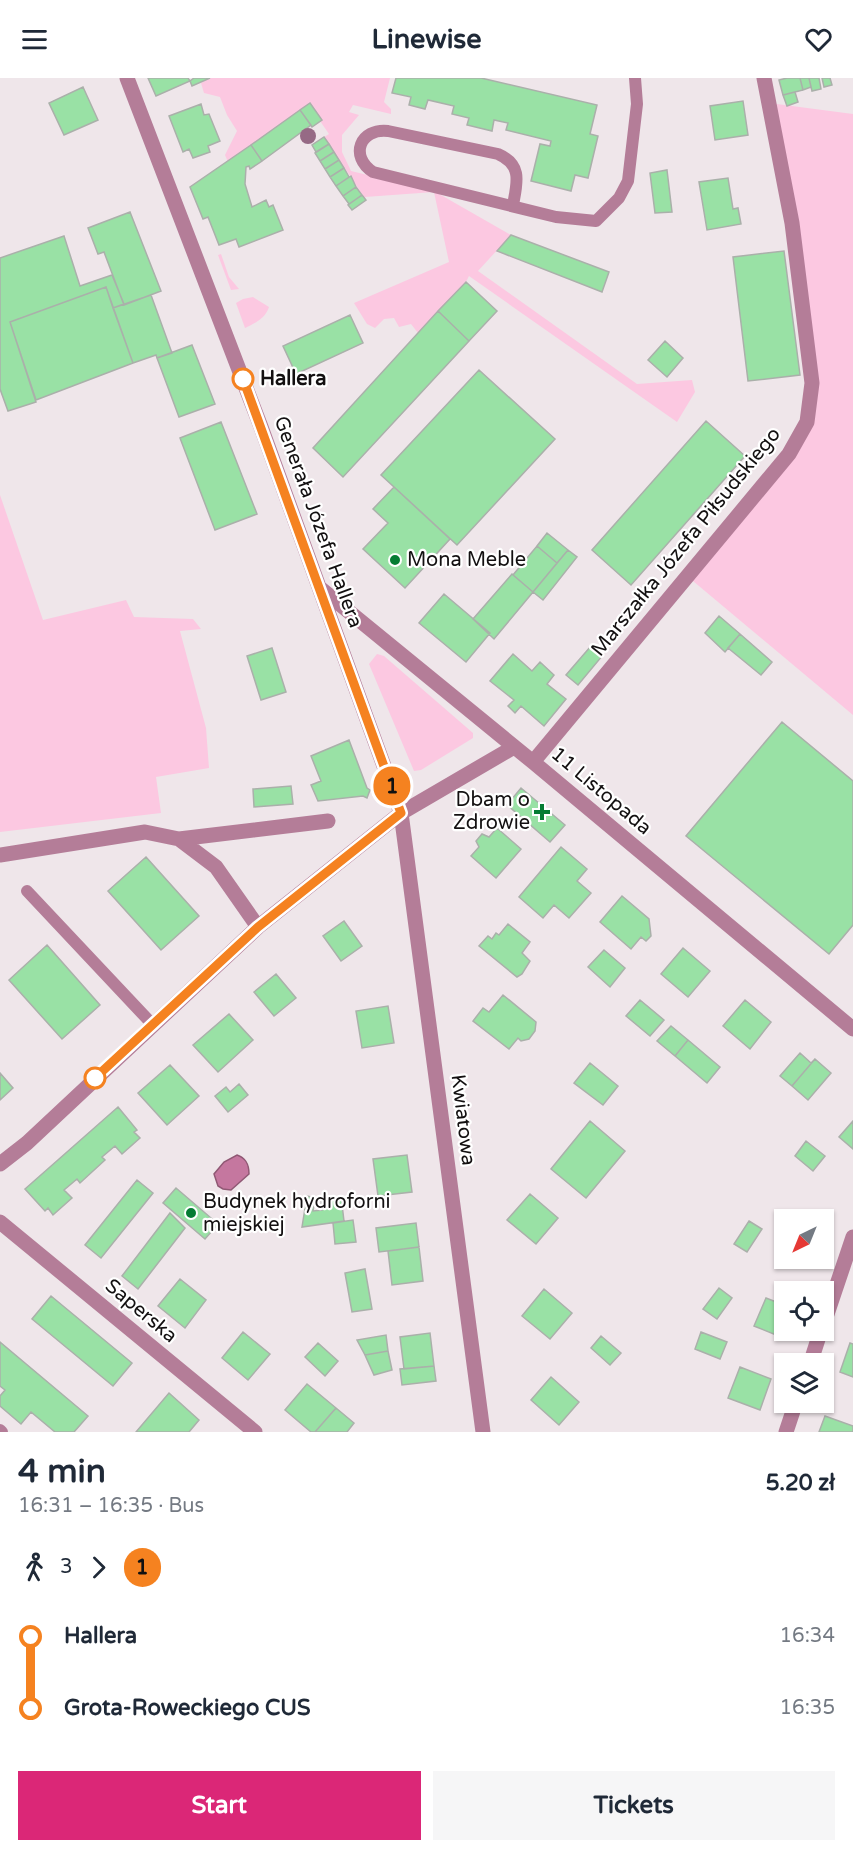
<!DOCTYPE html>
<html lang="en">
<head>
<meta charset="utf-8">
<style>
  body { margin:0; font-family:"Varela Round",sans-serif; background:#f6f6f7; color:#1f2937; height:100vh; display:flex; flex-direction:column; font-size:22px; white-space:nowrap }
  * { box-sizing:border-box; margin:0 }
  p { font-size:20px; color:#747a83 }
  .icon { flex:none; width:33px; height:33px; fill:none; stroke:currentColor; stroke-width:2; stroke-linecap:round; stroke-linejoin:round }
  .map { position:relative; height:1354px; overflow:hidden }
  .panel { display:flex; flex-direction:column; background:#fff; flex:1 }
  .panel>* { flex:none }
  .badge { padding:0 12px; border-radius:20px; font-size:21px; line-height:39px }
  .needle { width:39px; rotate:223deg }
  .controls { position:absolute; left:774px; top:1131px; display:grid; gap:12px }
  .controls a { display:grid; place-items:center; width:60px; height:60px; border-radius:0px; background:#fff; box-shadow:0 2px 4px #0004; font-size:30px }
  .map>.badge { position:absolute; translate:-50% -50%; box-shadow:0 0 0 3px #fff }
  .legs { display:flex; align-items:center; gap:9px; height:66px; padding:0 18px; font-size:20px }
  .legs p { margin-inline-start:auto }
  .headline { display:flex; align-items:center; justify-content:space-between; height:102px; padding:0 18px }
  h1 { font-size:33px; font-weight:700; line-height:45px }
  .primary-button { display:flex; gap:12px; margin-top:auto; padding:12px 18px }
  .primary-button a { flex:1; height:69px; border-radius:0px; background:#db2777; color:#fff; font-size:24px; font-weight:700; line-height:69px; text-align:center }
  .primary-button a+a { background:#f6f6f7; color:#1f2937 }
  ul { padding:0 18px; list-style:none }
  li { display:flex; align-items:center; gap:21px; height:72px; font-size:22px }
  li i { display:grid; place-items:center; width:9px; height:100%; margin:0 8px; background:currentColor }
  li i::after { content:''; width:15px; height:15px; margin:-8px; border:4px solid; border-radius:50%; background:#fff }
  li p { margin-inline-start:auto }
  li:first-child i { background:linear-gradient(#0000 50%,currentColor 0) }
  li:last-child i { background:linear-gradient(currentColor 50%,#0000 0) }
  header { display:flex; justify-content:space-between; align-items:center; height:78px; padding:0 18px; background:#fff; font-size:27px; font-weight:700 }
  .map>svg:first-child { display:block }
  .green { fill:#fcc8e1 }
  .water { fill:#c5779f; stroke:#905874; stroke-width:1.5 }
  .building { fill:#99e1a5; stroke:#aab0aa; stroke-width:1.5 }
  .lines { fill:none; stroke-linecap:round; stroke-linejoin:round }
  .lane { stroke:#b47d98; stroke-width:12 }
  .street { stroke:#b47d98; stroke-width:15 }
  .tree { fill:#966a85 }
  .line-1-casing { stroke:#fff; stroke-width:14 }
  .line-1 { stroke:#f58220; stroke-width:9 }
  .stop-1-dot { fill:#fff; stroke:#f58220; stroke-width:3 }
  .poi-dot { fill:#057c33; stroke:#fff; stroke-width:2 }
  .labels { text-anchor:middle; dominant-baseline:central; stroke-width:4.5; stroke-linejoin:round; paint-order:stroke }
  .stop-label { font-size:20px; font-weight:bold; fill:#131011; stroke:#fff; text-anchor:start }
  .street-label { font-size:20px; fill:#131011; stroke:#fff }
  .poi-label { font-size:20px; fill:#131011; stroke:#fff; text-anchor:start }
</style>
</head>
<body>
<header><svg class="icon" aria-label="menu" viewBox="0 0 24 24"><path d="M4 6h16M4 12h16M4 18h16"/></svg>Linewise<svg class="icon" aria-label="heart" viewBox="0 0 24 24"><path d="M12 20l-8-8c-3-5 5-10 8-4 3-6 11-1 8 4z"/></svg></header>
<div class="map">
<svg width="853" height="1354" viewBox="0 0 853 1354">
  <rect width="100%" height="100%" fill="#efe6ea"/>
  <path class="green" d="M210,0h180l-6,24 7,7v5l-38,-9 -4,7 10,3 -17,20v17l9,19 83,20 77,44 -33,36 159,113 55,-4 3,12 -18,30 -208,-146 -3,6 -48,51 -7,-9 -12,3 -5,-9 -10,1 -9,9 -8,-4 -13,-21 95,-41 -15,-70 -69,5 1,3 -42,-63 5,-3 -9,-13 2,-1 -94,42 -3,-7 12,-24 -10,-16 -7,-18 -16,-4 -3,-10z
    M769,25l84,11v601l-166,-139 102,-122 23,-71z
    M221,176l8,23 10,12 -8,1 -13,-35z
    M253,219l16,10c-4,12 -14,16 -24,21l-9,-25 7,-4z
    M0,417l43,125 83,-20 8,17 59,2 8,10 -21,2 26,97 3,40 -53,9 5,36 -161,19z
    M377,576l7,2 89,77v5l-52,32 -7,1 -45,-107z"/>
  <path class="water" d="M237,1077c9,3 12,9 12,19l-18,16 -8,-1 -5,-3 -4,-12 10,-12z"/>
  <path class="building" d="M148,0h40l2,3 -34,15z
    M194,0h16l-18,8 -2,-5z
    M396,0h85l116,27 -7,29 8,2 -10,42 -13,-3 -4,16 -40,-10 9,-37 10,2 1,-5 -45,-11 2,-7 -14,-3 -2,11 -25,-6 2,-7 -17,-4 2,-8 -26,-6 -3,9 -16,-4 2,-8 -19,-4z
    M787,0h13l3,12 -20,5 -4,-15z
    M800,0h9l2,9 -8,3z
    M809,0h10l2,11 -9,2z
    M822,0h8l2,7 -8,2z
    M83,9l15,33 -34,15 -15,-32z
    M795,14l3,10 -11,4 -4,-11z
    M743,23l5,34 -33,5 -5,-34z
    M310,25l12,17 -10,7 -12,-17z
    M201,26l3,11 5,-1 11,27 -12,5 2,6 -17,6 -4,-9 -6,3 -14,-36z
    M300,32l11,15 -49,36 -11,-16z
    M324,59l5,7 -13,8 -4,-7z
    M329,66l5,8 -14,9 -5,-8z
    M251,67l11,16 -12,8 -1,-3 -3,1 -1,17 7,23 14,-7 3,7 4,-2 10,25 -44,17 -3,-8 -17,6 -11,-28 -5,2 -13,-32z
    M334,74l5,8 -14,9 -5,-8z
    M339,82l5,8 -14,9 -5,-8z
    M344,90l5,9 -13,9 -6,-9z
    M667,92l5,42 -17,1 -5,-40z
    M351,98l5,11 -13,9 -7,-10z
    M728,100l5,31 5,-1 3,16 -34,6 -8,-48z
    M356,109l6,8 -13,9 -6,-8z
    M362,117l4,5 -14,10 -4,-5z
    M130,134l31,79 -37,14 -20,-53 -6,2 -10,-26z
    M511,157l98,37 -7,20 -105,-41z
    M64,158l16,50 32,-11 12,29 -11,4 -7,-21 -96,35 26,80 -28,9 -8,-22v-131z
    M784,173l16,124 -52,6 -15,-124z
    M466,204l31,29 -28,30 -31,-30z
    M106,209l27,76 -97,37 -26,-78z
    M151,217l21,58 -15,5 -1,-3 -23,8 -20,-55z
    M438,233l31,30 -126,136 -30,-29z
    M350,237l13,28 -67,31 -13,-28z
    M665,263l18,17 -16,19 -19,-17z
    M192,267l23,59 -36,13 -22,-59z
    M479,292l76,69 -98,106 -76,-70z
    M706,343l39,35 -114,129 -39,-35z
    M221,344l36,92 -42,16 -35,-92z
    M394,409l56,52 -45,49 -42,-39 25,-26 -15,-14z
    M547,455l21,17 -11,13 -20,-17z
    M537,468l20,17 -24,29 -20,-17z
    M568,472l9,7 -34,43 -10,-8z
    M512,496l21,18 -39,47 -21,-20z
    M444,516l46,39 -24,29 -47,-39z
    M719,538l21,18 -15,18 -20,-19z
    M740,556l32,28 -11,13 -33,-27z
    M591,568l12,9 -25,30 -12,-10z
    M272,570l14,44 -25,8 -14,-44z
    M513,576l19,17 8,-9 14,13 -7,9 19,15 -22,27 -23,-20 -6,7 -7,-7 6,-6 -24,-19z
    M782,644l71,59v144l-24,29 -143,-118z
    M349,662l18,48 3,2 -3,8 -4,-2 -45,5 -7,-16 10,-4 -10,-25z
    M291,708l2,18 -39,3 -1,-18z
    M521,710l44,37 -15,17 -43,-37z
    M497,750l24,21 -25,29 -25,-22 8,-9 -3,-6 6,-7 7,3z
    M561,769l26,22 -10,12 14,12 -22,25 -15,-13 -11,13 -24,-21z
    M146,779l53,59 -38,34 -53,-59z
    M622,818l27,23 2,17 -5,5 -5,-4 -10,12 -31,-27z
    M344,843l18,25 -21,15 -18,-25z
    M508,846l22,18 -8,11 8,8 -8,13 -5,3 -38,-31 9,-10 4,3 4,-6 3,2z
    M47,867l53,60 -38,34 -53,-59z
    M683,870l27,23 -22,26 -27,-23z
    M604,872l21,18 -15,19 -22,-20z
    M276,896l20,24 -22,18 -20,-24z
    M503,917l33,27 -1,9 -6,8 -8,2 -3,-3 -9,11 -36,-28 10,-13 6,4z
    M640,922l24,20 -14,16 -24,-20z
    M745,922l26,22 -21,27 -27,-23z
    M388,928l6,37 -32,5 -6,-37z
    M229,936l24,26 -35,32 -25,-27z
    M671,948l17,14 -13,16 -18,-15z
    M688,962l32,27 -13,16 -32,-27z
    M800,975l11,10 4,-4 -23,27 -12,-10z
    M815,981l16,14 -23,27 -16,-14z
    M590,985l28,23 -15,19 -29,-22z
    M170,987l29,31 -32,29 -29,-32z
    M0,995l13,15 -13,12z
    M239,1006l9,11 -20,17 -13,-16 11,-9 4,5z
    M118,1029l19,23 -3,2 6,6 -18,16 -7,-8 -13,11 3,3 -25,23 -3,-4 -13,11 8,8 -19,17 -5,-7 -3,3 -20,-22z
    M590,1043l35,30 -39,47 -35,-29z
    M853,1043v28l-14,-12z
    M806,1063l19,15 -12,15 -18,-15z
    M407,1077l5,37 -34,4 -5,-37z
    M137,1102l16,13 -52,65 -16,-13z
    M176,1110l42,36 -13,15 -42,-36z
    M530,1116l28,24 -22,26 -29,-24z
    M307,1118l8,2 -2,13 9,-1 -1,-11 20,-3 3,25 -42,6z
    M170,1135l15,15 -47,61 -16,-13z
    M353,1142l3,22 -21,2 -2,-21z
    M749,1143l13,8 -15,23 -13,-8z
    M416,1145l3,24 -40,5 -3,-24z
    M419,1169l4,34 -31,4 -4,-34z
    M797,1180h21l-3,8z
    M365,1191l7,40 -20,3 -7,-39z
    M180,1201l26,21 -21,28 -27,-22z
    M719,1210l13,10 -15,21 -14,-10z
    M544,1211l28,24 -22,26 -28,-23z
    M51,1218l81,67 -19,23 -81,-67z
    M766,1220l18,7v25h5l-3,9 -32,-13z
    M243,1254l27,22 -22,26 -26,-22z
    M701,1254l26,10 -7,17 -25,-10z
    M430,1255l4,33 -30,3 -4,-32z
    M386,1257l2,16 -23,4 -8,-15z
    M601,1258l20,17 -11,12 -19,-17z
    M0,1264l88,74 -14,16h-19l-24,-20 -10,12 -21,-18v-10l5,-6 -5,-4z
    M318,1265l20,18 -13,15 -20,-19z
    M850,1265l3,1v33l-13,-5z
    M388,1273l4,19 -18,5 -9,-20z
    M434,1288l2,15 -34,4 -2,-16z
    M740,1289l31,12 -11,31 -32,-12z
    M551,1299l28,25 -20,23 -28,-25z
    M307,1306l29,24 -21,24h-4l-26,-22z
    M169,1315l30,27 -10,12h-53z
    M336,1330l18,15 -7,9h-32z
    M825,1338l28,10v6h-34z"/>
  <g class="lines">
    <path class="lane" d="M513,127c4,-22 10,-40 -15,-51l-110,-23c-28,-3 -39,25 -15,41l183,45 40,4 23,-23 9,-17 9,-77 -2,-26
      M27,813l126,134
      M0,1352l2,2"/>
    <path class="street" d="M127,0l134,349 140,386 82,619
      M320,510l213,174 320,267
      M533,684l256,-308 18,-32 5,-39 -20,-160 -28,-145
      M179,761l149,-18
      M0,777l145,-23 34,7 37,28 42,60
      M0,1086l27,-21 231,-216 143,-114 113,-66
      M0,1144l255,210
      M824,1245l29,-86
      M810,1286l11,-34
      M786,1354l10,-30"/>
  </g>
  <circle class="tree" cx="308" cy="58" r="8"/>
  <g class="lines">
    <defs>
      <path id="line-1" d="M95,1000l163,-151 143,-114 -158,-434"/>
    </defs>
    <use href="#line-1" class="line-1-casing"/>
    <use href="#line-1" class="line-1"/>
  </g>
  <g class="stop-1-dot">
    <circle cx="243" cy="301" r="10"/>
    <circle cx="95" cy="1000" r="10"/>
  </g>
  <g class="poi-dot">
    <circle cx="395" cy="482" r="6"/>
    <path d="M539 725h6v6h6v6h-6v6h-6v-6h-6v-6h6z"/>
    <circle cx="191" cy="1135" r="6"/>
  </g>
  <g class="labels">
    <g class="stop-label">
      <text x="260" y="301">Hallera</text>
    </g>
    <g class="street-label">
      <text transform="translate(318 444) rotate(70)">Generała Józefa Hallera</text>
      <text transform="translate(686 464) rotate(-51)">Marszałka Józefa Piłsudskiego</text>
      <text transform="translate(601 713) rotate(40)">11 Listopada</text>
      <text transform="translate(463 1042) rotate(83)">Kwiatowa</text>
      <text transform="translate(141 1233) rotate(40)">Saperska</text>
    </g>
    <g class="poi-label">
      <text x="407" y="482">Mona Meble</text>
      <text x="530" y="722" text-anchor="end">Dbam o<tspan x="530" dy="23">Zdrowie</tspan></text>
      <text x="203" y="1124">Budynek hydroforni<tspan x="203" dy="23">miejskiej</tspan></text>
    </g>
  </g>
</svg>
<div class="controls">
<a><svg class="needle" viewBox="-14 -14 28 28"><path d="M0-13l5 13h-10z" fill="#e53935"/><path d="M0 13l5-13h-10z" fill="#747a83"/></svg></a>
<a><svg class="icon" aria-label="locate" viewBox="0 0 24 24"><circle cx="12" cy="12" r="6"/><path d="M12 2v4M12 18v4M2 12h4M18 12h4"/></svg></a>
<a><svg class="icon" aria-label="layers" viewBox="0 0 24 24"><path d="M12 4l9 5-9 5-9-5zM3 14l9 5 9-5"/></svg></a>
</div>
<b class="badge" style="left:392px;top:708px;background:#f58220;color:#111">1</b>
</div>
<section class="panel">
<div class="headline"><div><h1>4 min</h1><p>16:31 – 16:35 · Bus</p></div><b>5.20 zł</b></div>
<div class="legs"><svg class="icon" aria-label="walk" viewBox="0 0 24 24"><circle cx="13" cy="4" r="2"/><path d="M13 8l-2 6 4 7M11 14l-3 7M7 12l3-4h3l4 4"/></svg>3<svg class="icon" aria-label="forward" viewBox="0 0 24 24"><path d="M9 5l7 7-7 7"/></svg><b class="badge" style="background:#f58220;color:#111">1</b></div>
<ul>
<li><i style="color:#f58220"></i><b>Hallera</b><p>16:34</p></li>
<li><i style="color:#f58220"></i><b>Grota-Roweckiego CUS</b><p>16:35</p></li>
</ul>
<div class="primary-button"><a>Start</a><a>Tickets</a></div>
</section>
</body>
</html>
